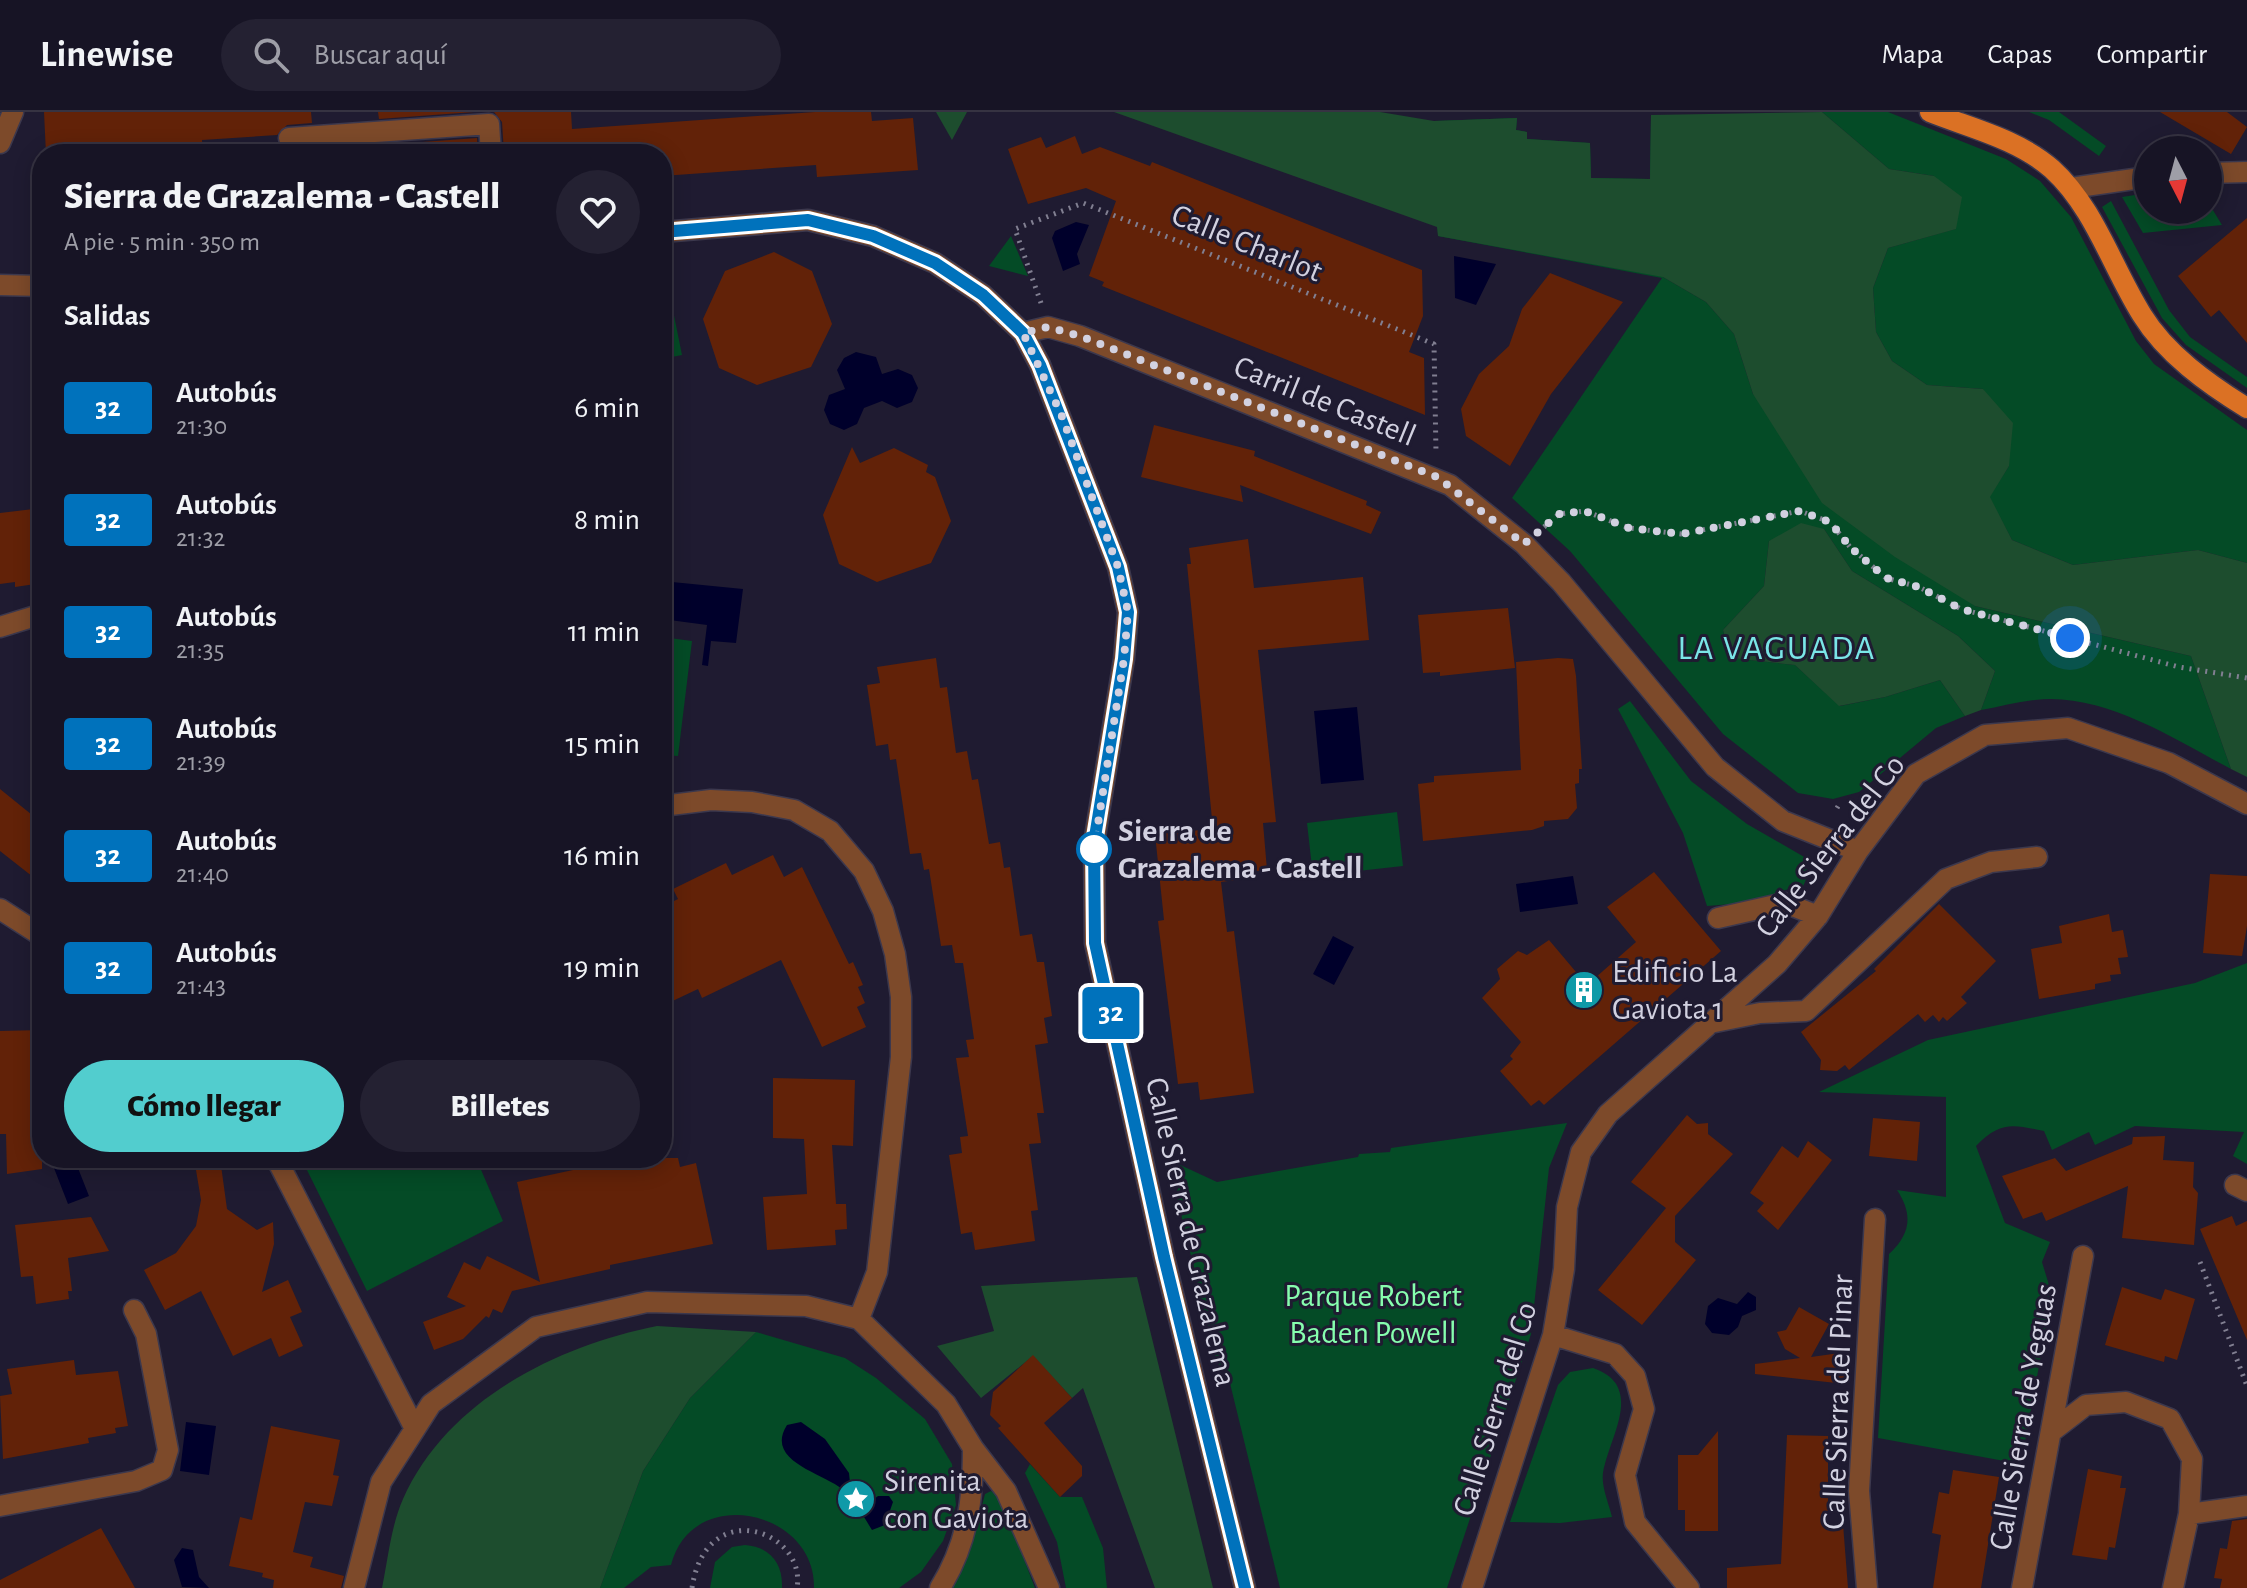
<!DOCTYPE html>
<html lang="es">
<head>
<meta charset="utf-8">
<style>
  body { margin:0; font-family:"Alegreya Sans",sans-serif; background:#242132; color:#f1f3f6; height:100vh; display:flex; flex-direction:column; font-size:30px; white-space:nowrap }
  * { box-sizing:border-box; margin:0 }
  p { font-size:26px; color:#9e9ea7 }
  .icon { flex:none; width:44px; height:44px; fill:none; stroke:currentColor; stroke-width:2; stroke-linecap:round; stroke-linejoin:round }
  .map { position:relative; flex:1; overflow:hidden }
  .details { position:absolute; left:32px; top:32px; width:640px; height:1024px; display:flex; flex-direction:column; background:#171425; border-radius:32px; box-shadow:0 4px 20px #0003,0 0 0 2px #363342 }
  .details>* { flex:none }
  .badge { padding:0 16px; border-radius:6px; font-size:28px; line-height:52px }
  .needle { width:52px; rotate:174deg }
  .fabs { position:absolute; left:2134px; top:24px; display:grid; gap:16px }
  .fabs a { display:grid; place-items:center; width:88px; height:88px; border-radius:50%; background:#171425; box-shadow:0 4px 20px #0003,0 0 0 2px #363342; font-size:40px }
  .you { position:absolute; width:40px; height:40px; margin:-20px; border:6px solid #fff; border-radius:50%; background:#1a73e8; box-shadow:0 0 0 12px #1a73e833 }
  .map>.badge { position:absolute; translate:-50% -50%; box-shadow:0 0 0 4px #fff }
  h2 { padding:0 32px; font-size:30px; line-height:72px }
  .round { display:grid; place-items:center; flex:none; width:84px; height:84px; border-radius:42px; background:#242132 }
  .summary { display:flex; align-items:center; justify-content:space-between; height:136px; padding:0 32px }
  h1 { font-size:38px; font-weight:800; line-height:60px }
  .cta { display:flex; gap:16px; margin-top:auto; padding:16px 32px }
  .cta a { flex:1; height:92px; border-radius:48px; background:#52cdce; color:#111; font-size:32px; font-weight:800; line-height:92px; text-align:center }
  .cta a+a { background:#242132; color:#f1f3f6 }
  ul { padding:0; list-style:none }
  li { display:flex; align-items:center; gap:24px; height:112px; padding:0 32px }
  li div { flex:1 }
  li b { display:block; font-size:30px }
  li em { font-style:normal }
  li .badge { min-width:88px; font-weight:700; text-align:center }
  header { display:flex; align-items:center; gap:48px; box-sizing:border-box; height:112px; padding:0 40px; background:#171425; border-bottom:2px solid #363342 }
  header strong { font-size:38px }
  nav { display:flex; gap:44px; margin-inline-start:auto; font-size:28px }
  .search { width:560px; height:72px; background:#242132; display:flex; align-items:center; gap:20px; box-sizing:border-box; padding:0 28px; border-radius:44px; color:#9e9ea7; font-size:30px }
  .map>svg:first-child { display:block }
  .green { fill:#044b26 }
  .forest { fill:#1d4d2e }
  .water { fill:#00002b }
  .building { fill:#622208 }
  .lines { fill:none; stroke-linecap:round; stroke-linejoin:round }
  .minor-casing { stroke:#3c384d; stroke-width:23 }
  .major-casing { stroke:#3c384d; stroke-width:23 }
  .path { stroke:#817f91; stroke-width:5; stroke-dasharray:2 6; stroke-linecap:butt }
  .minor { stroke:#7d4a2a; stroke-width:20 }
  .major { stroke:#db7124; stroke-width:20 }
  .line-casing { stroke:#fff; stroke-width:18 }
  .line { stroke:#0072bc; stroke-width:12 }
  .walk { stroke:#d2d1e0; stroke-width:8; stroke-dasharray:0 14.4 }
  .stop-dot { fill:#fff; stroke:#0072bc; stroke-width:4 }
  .labels { text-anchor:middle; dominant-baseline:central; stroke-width:6; stroke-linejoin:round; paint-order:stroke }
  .street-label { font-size:32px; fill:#d2d1e0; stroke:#1f1b31 }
  .stop-label { font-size:32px; font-weight:bold; fill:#d2d1e0; stroke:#1f1b31; text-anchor:start }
  .poi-label { font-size:32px; fill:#d2d1e0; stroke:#1f1b31; text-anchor:start }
  .park-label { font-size:32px; fill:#86feae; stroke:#1f1b31 }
  .neighbourhood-label { font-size:34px; letter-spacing:2px; fill:#7ae6e7; stroke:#1f1b31 }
</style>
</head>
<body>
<header>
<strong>Linewise</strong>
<div class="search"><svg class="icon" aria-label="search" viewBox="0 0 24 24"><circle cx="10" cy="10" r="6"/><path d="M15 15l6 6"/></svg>Buscar aquí</div>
<nav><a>Mapa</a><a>Capas</a><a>Compartir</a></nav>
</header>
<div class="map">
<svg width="2247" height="1476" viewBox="0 0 2247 1476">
  <rect width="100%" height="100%" fill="#1f1b31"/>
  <path class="green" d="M1822,0h66l118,47 34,22 31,36 65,124 18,23 93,66v133l-49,-13 -125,15 -61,-25 -23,-43 20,-31 -26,-77 -56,-4 -35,-24 -16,-29 -3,-44 15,-40 67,-19 -21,-53 -45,-7z
    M2029,0h30l47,34 -7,10 -50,-36z
    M1651,3l12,162 43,25 28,32 19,60 222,212 216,50 40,113c-57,-30 -128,-77 -196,-69 -18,2 -36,7 -54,10l14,-39 -37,-35 -106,-65 -28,-42 -55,12 -5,45 -41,44 8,28 64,7 45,41 45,-9 55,-17 25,36 -29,12 -77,64 -26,7 -35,-6 -75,-59 -153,-183 -58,-53 150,-220 -224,-42 -4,-115 83,-3 -1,12 11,2v7l63,4 1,35 59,1z
    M2148,81v17h60v-8l14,23 -79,8 -21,-36z
    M2111,89l58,109 21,27 57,40v11l-61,-43 -24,-27 -60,-111z
    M1011,124l17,40 -39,-10z
    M662,144l20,99 -20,4z
    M662,525l30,4 -14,115 -16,-1z
    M1630,589l61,80 56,43 59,34 1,19 -5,12 -10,-1 -47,15 -38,3 -24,-73 -65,-124z
    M1397,700l6,54 -90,10 -6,-53z
    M2247,851v201l-14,-8 11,-24 -109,-6 -40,19 -6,-13 -37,18 -8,-19c-30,-6 -43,-11 -68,15l29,77 45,19 -8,20 10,33 -31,169 -143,-26 11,-184c22,-20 24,-40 8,-64l49,7v-100l-127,-5 109,-52 267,-57z
    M1567,1011l-18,45 -18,166 -84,254h-167l-53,-217 -10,-8 -41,-169 5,-13 -5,-18 41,19 141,-25 1,-3 31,-2 1,-4z
    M301,1046h175l27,63 -136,70z
    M756,1220l89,26 31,20 49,41 27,45 4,41 -13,36 -22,31 -22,16h-85c2,-78 -122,-105 -143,-23l-20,2 -27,21h-24l43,-117 47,-73z
    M1593,1256c53,18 16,69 10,105 -2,13 6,31 9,44l-52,6 -50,-1 48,-137 12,-13z
    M1030,1352l30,33h22l21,51 4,40h-41l-9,-46 -32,-69z
    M991,1379l10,8 34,89h-85l23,-47 12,-47z
    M745,1433c25,2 38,18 37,43h-72l5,-26 17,-15z"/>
  <path class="forest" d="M936,0h31l-15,28z
    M1114,0h266l54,9 83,-3 -1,12 11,2v7l63,4 1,35 59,1 1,-64 171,-3 67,57 45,7 28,21 -6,32 -68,19 -15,40 3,44 16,29 35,24 56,4 30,34 -4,43 -19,31 22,43 61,25 125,-15 49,13v214l-16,-8 -40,-113 -216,-50 -80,-49 -73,-54 -69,-109 -19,-60 -28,-32 -43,-25 -225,-41 -1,-9z
    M1801,411l23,6 28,42 106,65 37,35 -14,39 -16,6 -25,-36 -55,17 -46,9 -44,-41 -64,-7 -8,-28 41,-44 5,-45z
    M1137,1165l76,311h-58l-72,-200 -11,10 -39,-42 -52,42 -44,-52 57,-15 -13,-45z
    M657,1214l99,6 -66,66 -47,73 -43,117h-218c6,-29 9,-62 21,-89 44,-99 154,-153 254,-173z"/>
  <path class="water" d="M1076,110l13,3 -12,29 3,10 -17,7 -11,-33 3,-7z
    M1454,144l42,8 -20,41 -21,-7z
    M856,240l20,5 6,17 16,-5 14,6 6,13 -6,14 -15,6 -15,-7 -18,7 -7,16 -13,6 -14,-6 -6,-14 5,-15 16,-6 -8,-19 7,-12z
    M662,469l81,8 -7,54 -25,-2 -3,25 -6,-1 5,-40 -45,-6z
    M1357,595l7,73 -43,4 -7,-73z
    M1573,764l5,28 -58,8 -4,-28z
    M1333,824l21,11 -20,38 -21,-11z
    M64,1046h10l15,38 -21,8 -16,-41z
    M1748,1180l8,5v13l-14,6 -4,11 -9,8 -17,-2 -7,-9 3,-18 10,-8 19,6z
    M186,1310l30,4 -7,49 -29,-4z
    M801,1310l24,17 24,34 2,19 18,11 9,-7h11l4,6 -8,23 -13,5c-10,-16 -16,-28 -30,-41 -19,-16 -78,-28 -55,-64z
    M182,1436l11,2 6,27 10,11 -27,-1 -8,-27z"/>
  <path class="building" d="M44,0h267l1,11 -25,2 -10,10 -75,5 1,14h-157z
    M378,0h96l-95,7z
    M494,0h77l1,17 243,-17h56l1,9 41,-3 5,52 -101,7 -1,-12 -154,11v-22h-158l-2,-32z
    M2160,0h67l20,15 -16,27z
    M1075,24l7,18 18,-7 50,19 2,-4 270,108 1,46 -14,36 15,6 1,57 -323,-129 2,-4 -15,-6 27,-75 -30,-13 -58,16 -20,-55 33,-12 5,11z
    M477,26l1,16h-96l-1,-9z
    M2247,106v125l-28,-33 -8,7 -33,-41z
    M774,140l38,19 20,53 -21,43 -54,18 -38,-17 -16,-49 22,-48z
    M1550,161l73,29 -72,92 -41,72 -44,-30 -5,-27 18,-35 30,-28 13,-37z
    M1154,313l101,26 -1,5 113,45 -1,4 15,7 -10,22 -131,-49 3,17 -102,-25z
    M852,335l8,16 34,-15 34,17 -2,7 9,5 16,44 -20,42 -54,19 -38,-18 -16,-49z
    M42,396v75l-27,4v-5l-15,2v-71z
    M1248,427l6,49 109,-11 6,63 -111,10 18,172 -13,1 4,47 -33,3 1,7 -14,2 6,50 7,-1 20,162 -54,7 -2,-18 -20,2 -20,-163 6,-1 -9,-86 58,-5 -26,-265h4l-2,-16z
    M1508,496l7,60 -75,8v-4l-17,1 -5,-58z
    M936,546l4,30 7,-1 9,66 11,-2 5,29 6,-1 11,65 11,-2 4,26 6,-1 10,69 12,-2 5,28h7l8,54 -8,2 4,25 -13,2 9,68h-7l4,30 -12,1 9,66 -7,1 4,30 -60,9 -3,-18 -11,2 -12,-79 13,-2 -2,-16 8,-1 -12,-78 13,-1 -3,-17 8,-1 -11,-76h-8l-3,-18 -11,1 -12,-77 -5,1 -3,-17 -11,1 -14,-95 -6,1 -2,-16 -12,2 -9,-61 13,-2 -3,-16z
    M1558,546l15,1 3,17 6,93h-3v14l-4,1 2,24 -9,11 -24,2v5l-12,4 -109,11 -5,-57 16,-2v-6l87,-6 -5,-108z
    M0,677l42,34v61l-42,-33z
    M773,743l11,22 18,-10 47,97 4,-2 10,23 -5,2 7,16 -8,4 9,20 -44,20 -41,-87 -79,38 -4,-9 -36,17v-99l16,-8 -5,-10 53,-26 6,12z
    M1654,760l67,79 -177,154 -5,-5 -8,6 -31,-35 13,-12 -3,-3 11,-14 -39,-44 18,-19 -3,-10 21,-18 9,4 22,-15 38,45 49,-43 -29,-35z
    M2210,762l37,2v50l-5,30 -39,-3z
    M1939,792l57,57 -35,36 6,6 -20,18 -4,-4 -4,5 -6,-7 -8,7 -7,-8 -69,56 -4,-5 -8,6 -17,-1 1,-10 -20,-28 75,-61 -2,-2z
    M2109,802l3,18 11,-2 5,27 -10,1 3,16 -11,1 1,6 -16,3v5l-56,10 -8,-50 31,-6 -3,-17z
    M42,918v139l-35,5 -1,-40h-6v-103z
    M773,966l82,2 -2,66 -21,-1 4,59h10l1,25 -12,1 1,15 -69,5 -4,-53 44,-3 -3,-55 -31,-1z
    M1687,1003l10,9 11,-1v11l25,20 -58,62v26l21,18 -54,65 -44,-35 68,-82 -35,-26z
    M1873,1006l47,4 -3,39 -48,-5z
    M2165,1024l-2,24 31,2 -1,25 5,6 -4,52 -72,-7 6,-52 -82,35 -4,-9 -19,7 -21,-43 53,-18 11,13 66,-27 1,-7z
    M1808,1029l24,19 -54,70 -21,-19 7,-8 -14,-10 32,-47 16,12z
    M194,1046h26l7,51 30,21 16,-8 1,22 -12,48 26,-12 14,32 -12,5 13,29 -24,11 -8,-19 -38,18 -32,-65 -36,19 -21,-40 32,-17 20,-27 5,-26z
    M629,1046h49l2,9 16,-4 17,81 -103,21v4l-98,22 -10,22 -9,-4 -4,9 -3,-2 -23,23 -29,11 -11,-28 43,-16 -19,-9 17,-35 16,8 7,-14 53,26 -23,-100z
    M2232,1104l4,10 11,-5v119l-47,-111z
    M91,1105l18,34 -41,7 4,33h-4l1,8 -33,5 -3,-28 -12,1 -6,-52z
    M2122,1175l39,13 4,-11 30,10 -18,61 -12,-4 -1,6 -59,-17z
    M1799,1195l30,17 -18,33 36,-5 -2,32 -90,-10v-10l45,-6 -15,-9 -8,-17 9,-2z
    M1033,1243l39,43 -28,25 38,43v10l-22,21 -62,-69 3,-2 -11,-11 3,-23z
    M74,1248l2,15 42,-4 10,55 -13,2 1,5 -28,5 1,5 -86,16 -3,-63 12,-2 -5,-25z
    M271,1314l69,14 -7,35 6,1 -7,30 -27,-4 -12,50 20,5 -3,10 34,9 -3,12h-68l1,-8 -12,-3 1,-4 -34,-7 11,-49 12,3z
    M1718,1319v100h-33v-21h-7v-55h20z
    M1787,1323l41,1v89l15,-1 5,64h-121v-20l54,-4z
    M2088,1357l34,7 -2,12h6l-11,60 -6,-1 -2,13 -35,-5z
    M1953,1358l46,7 -18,111h-48l8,-53 -9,-2 7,-41 10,2z
    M2247,1407v69h-27l2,-9 -8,-1 6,-30 7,1 5,-28z
    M101,1416l34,60h-135v-8z"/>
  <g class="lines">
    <defs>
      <path id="minor" d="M289,26l200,-14 2,30
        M0,31l13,-31
        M2208,61l39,-1
        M2071,76l77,-11
        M662,120l146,-12 65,16 62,27 48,32 40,38 17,32 78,202 10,45 -4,47 -30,184 1,100 69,314 81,331
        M0,173l42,1
        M1023,221l25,-6 32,9 370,149 74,59 37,38 154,185 68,54 75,30
        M0,515l42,-13
        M662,694l49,-6 41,2 42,8 36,21 34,40 19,40 12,43 6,43v60l-24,215 -18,47
        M0,797l42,27
        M1718,806l67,-15 33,13
        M1710,911l50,-10 46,-2 140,-132 45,-17 46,-5
        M276,1046l139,271
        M2235,1073l12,6
        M859,1207l87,85 27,44
        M1553,1223l62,19 20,22 9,33 -19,66 10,47 54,66
        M2051,1320l35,-27 40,-3 44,17 22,40 -3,55 -16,74
        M0,1394l136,-25 26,-11 6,-20 -22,-116 -12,-24
        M2189,1402l58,-8
        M354,1476l27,-106 50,-78 105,-77 111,-25 159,4 53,13
        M940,1476c28,-45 33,-88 33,-140l33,43 43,97
        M1472,1476l81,-253 11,-66 3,-62 14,-55 27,-38 169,-150 41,-48 40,-65 58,-77 69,-39 83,-7 101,35 78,41
        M1867,1476l-8,-97 16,-272
        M2022,1476l61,-332"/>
      <path id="major" d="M1930,0c40,16 88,27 122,57 42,38 60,98 90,146 24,39 66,69 105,93"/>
    </defs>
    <use href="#minor" class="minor-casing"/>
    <use href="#major" class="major-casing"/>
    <path class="path" d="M1041,191l-26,-74 68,-26 351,141 2,108
      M1544,415l15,-13 26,-3 44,17 52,6 119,-23 30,11 20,25 36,31 33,9 42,22 218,58 68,11
      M1837,696l3,-5
      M2200,1150l47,124
      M692,1476c14,-94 115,-57 105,0"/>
    <use href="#minor" class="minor"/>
    <use href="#major" class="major"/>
  </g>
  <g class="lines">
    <defs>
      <path id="line" d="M662,120l146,-12 65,16 62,27 48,32 40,38 17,32 78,202 10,45 -4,47 -30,184 1,100 69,314 81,331"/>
    </defs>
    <use href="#line" class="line-casing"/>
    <use href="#line" class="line"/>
    <path class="walk" d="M1094,737l30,-190 4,-47 -10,-45 -57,-153 -38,-81 25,-6 32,9 357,141 87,67 35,-30 26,-3 44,17 52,6 119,-23 30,11 20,25 36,31 33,9 42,22 109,29"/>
  </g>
  <defs>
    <symbol id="building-disc" viewBox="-11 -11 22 22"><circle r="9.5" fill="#0f9aa8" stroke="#1f1b31"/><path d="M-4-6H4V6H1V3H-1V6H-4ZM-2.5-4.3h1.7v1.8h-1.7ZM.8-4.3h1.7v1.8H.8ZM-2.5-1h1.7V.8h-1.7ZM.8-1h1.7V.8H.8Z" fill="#fff"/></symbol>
    <symbol id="sight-disc" viewBox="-11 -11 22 22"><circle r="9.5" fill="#0f9aa8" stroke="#1f1b31"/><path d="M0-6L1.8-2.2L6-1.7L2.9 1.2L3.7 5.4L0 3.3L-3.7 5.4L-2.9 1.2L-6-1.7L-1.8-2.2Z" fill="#fff"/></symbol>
  </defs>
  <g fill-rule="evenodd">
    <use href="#building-disc" x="1562" y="856" width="44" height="44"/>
    <use href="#sight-disc" x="834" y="1365" width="44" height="44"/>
  </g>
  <circle class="stop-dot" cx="1094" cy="737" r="16"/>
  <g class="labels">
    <g class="street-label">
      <text transform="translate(1247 131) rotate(22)">Calle Charlot</text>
      <text transform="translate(1325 289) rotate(22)">Carril de Castell</text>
      <text transform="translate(1830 734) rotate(-52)">Calle Sierra del Co</text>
      <text transform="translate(1191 1120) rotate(77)">Calle Sierra de Grazalema</text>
      <text transform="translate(1838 1290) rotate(-88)">Calle Sierra del Pinar</text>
      <text transform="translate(1495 1297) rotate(-73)">Calle Sierra del Co</text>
      <text transform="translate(2023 1305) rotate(-80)">Calle Sierra de Yeguas</text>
    </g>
    <g class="stop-label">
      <text x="1118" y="719">Sierra de<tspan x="1118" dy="37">Grazalema - Castell</tspan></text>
    </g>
    <g class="poi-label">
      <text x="1612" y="860">Edificio La<tspan x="1612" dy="37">Gaviota 1</tspan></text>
      <text x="884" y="1369">Sirenita<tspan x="884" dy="37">con Gaviota</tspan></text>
    </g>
    <g class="park-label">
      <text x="1373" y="1184">Parque Robert<tspan x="1373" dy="37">Baden Powell</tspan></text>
    </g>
    <g class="neighbourhood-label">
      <text x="1777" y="537">LA VAGUADA</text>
    </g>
  </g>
</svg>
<div class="fabs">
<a><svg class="needle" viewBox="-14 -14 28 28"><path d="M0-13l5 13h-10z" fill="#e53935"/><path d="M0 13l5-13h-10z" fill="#9e9ea7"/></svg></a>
</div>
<div class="you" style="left:2070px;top:526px"></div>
<b class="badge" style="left:1111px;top:901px;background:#0072bc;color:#fff">32</b>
<section class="details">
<div class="summary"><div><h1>Sierra de Grazalema - Castell</h1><p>A pie · 5 min · 350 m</p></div><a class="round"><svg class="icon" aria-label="heart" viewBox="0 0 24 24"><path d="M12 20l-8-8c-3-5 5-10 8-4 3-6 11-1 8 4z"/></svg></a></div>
<h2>Salidas</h2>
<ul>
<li><span class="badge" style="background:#0072bc;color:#fff">32</span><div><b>Autobús</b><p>21:30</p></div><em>6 min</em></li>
<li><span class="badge" style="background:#0072bc;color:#fff">32</span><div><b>Autobús</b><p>21:32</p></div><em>8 min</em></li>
<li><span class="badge" style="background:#0072bc;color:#fff">32</span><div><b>Autobús</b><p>21:35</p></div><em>11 min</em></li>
<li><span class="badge" style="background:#0072bc;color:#fff">32</span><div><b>Autobús</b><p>21:39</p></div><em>15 min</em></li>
<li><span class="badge" style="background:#0072bc;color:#fff">32</span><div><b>Autobús</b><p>21:40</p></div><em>16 min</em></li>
<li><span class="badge" style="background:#0072bc;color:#fff">32</span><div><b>Autobús</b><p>21:43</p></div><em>19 min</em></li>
</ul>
<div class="cta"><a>Cómo llegar</a><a>Billetes</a></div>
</section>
</div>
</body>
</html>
